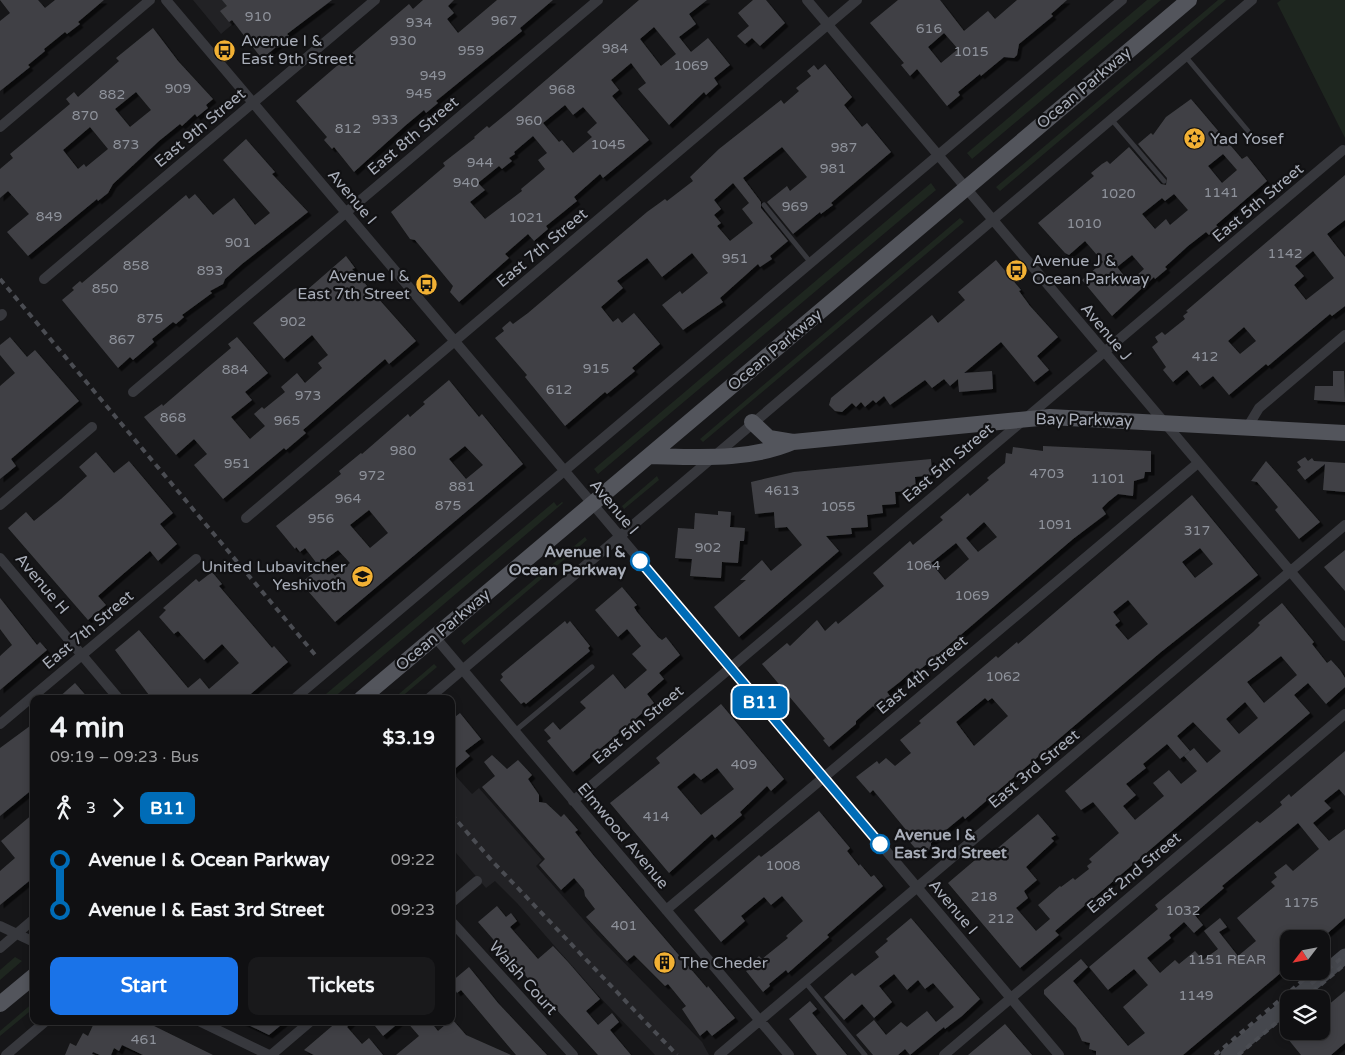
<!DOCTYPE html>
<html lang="en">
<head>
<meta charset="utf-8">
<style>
  body { margin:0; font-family:"Varela Round",sans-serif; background:#19191b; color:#f1f3f6; height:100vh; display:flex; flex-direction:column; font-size:19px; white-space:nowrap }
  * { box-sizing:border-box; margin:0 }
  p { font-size:16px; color:#9c9d9f }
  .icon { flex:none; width:28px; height:28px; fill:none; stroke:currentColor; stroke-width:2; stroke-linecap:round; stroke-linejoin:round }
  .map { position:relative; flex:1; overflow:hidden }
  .details { position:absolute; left:30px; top:695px; width:425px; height:330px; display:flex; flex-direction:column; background:#101012; border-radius:10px; box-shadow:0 2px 8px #0003,0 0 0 1px #303032 }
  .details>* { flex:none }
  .badge { padding:0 10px; border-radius:8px; font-size:18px; line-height:32px }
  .needle { width:32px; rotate:238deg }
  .tools { position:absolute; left:1280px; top:930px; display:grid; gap:10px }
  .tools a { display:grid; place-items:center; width:50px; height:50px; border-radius:10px; background:#101012; box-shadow:0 2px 8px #0003,0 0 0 1px #303032; font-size:25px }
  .map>.badge { position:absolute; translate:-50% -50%; box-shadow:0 0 0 2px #fff }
  .legs { display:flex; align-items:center; gap:8px; height:55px; padding:0 20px; font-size:16px }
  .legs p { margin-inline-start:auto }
  .overview { display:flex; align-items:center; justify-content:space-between; height:85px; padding:0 20px }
  h1 { font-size:28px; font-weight:700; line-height:38px }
  .button { display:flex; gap:10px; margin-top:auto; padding:10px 20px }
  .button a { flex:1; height:58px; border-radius:10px; background:#1a73e8; color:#fff; font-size:20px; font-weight:700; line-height:58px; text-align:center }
  .button a+a { background:#19191b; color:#f1f3f6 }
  ul { padding:0 20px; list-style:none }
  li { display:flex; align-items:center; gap:18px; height:50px; font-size:19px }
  li i { display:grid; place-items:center; width:8px; height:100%; margin:0 6px; background:currentColor }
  li i::after { content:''; width:12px; height:12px; margin:-6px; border:4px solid; border-radius:50%; background:#101012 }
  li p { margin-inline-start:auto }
  li:first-child i { background:linear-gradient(#0000 50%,currentColor 0) }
  li:last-child i { background:linear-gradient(currentColor 50%,#0000 0) }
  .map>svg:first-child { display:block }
  .built { fill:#222225 }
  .green { fill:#1e261f }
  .building { fill:#404145; fill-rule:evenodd; filter:url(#shadow) }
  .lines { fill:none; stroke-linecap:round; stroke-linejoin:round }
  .lane { stroke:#37383d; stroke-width:5 }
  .street { stroke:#37383d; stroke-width:10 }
  .secondary { stroke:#45474d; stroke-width:15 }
  .primary { stroke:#53555c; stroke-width:16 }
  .rail { stroke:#4a4c52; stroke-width:4; stroke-dasharray:6 5; stroke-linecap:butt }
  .line-1-casing { stroke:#fff; stroke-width:11 }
  .line-1 { stroke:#006cb7; stroke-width:8 }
  .stop-1-dot { fill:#fff; stroke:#006cb7; stroke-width:2.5 }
  .labels { text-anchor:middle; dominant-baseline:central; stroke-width:4.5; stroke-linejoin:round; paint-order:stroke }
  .number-label { font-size:14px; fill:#8e929b }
  .poi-label { font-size:16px; fill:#a8adb8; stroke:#111113; text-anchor:start }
  .street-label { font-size:16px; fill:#a8adb8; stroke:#111113 }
  .stop-label { font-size:16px; font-weight:bold; fill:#a8adb8; stroke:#111113; text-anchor:end }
</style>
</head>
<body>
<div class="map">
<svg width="1345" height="1055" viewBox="0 0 1345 1055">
  <defs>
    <filter id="shadow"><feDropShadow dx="3.5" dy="3.5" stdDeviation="0" flood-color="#0009"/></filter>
  </defs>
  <rect width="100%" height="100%" fill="#161618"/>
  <path class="built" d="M193,0h68l-40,34z
    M451,771l21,23 7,-6 63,72 -6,6 61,69 105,107 7,13h-54l-63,-66 -75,-86 -22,-22 -9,7 -35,-41z"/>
  <path class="green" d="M1147,0h14l-189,159 -5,-6z
    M1218,0h8l-226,191 -4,-4z
    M1281,0h64v138l-68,-135z
    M931,183l5,7 -338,284 -4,-5z
    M960,218l4,4 -261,220 -3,-3z
    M657,476l2,4 -35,29 -2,-3z
    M554,502l3,4 5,-4 1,1 -231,196h-12z
    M585,537l2,3 -123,105 -3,-4z
    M434,664l3,3 -38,32h-6z
    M15,957l7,4 -22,19v-10z
    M34,1002v6l-34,28v-5z"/>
  <path class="building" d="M0,0h38l7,8 10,-8h49l-26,22 2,2 -13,10 -2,-2 -21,17 1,2 -17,14 2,2 -30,24v-70l10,-8z
    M222,0h110l-45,34 2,2 -27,23 -30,-39 -3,2 -9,-11 7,-5z
    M423,0h31l-6,6 6,7 -7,6 11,14 39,-33h56l-33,28 2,3 -86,70 2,2 -12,10 -2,-3 -18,15 -52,47 -20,-25 -2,2 -8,-9 3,-3 -31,-36 113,-97 4,5z
    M639,0h68l-18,14 7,10 -17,13 12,15 17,-14 22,27 -16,13 4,6 -12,11 -2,-3 -35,33 -31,-36 8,-6 -15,-20 -20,17 8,10 -7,6 37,44 -46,38 -3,-4 -26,23 3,4 -31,25 2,3 -14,12 -6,-7 -23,20 4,4 -50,44 -9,-10 3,-6 -38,-46 -5,-1 -19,-27 54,-46 -2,-3 32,-25 -1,-1 13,-11 2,2 22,-18zM654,27l22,27 -15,12 -21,-27zM565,105l8,10 10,-8 14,16 -10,9 5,5 -19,16 -11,-13 -3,2 -16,-19zM533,136l14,17 -9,7 7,9 -24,20 1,2 -37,28 -15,-17 15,-12 -7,-7 21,-17 3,3 10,-8 -3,-3 6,-4 -1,-2z
    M753,0h13l19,23 -25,23 -8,-8 -7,6 -8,-8 12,-10 -11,-13z
    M898,0h42l24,31 24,-20 7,8 22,-19h50l-16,14 2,2 -34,28 -2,11 -3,3 -10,-1 -23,19 -1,-2 -22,18 2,3 -13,11 -30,-37 -7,7 -9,-11 3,-2 -34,-40zM944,33l14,16 -17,14 -13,-16z
    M153,28l25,33 35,38 -7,6 2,3 -11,9 -2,-3 -13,12 -2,-2 -21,17 -46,43 -5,9 -10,8 -1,-2 -69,57 -21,-24 22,-18 -21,-23 -8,7v-29l13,-11 -3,-4 60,-50 -4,-5 8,-7 4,5 41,-36 -3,-3zM136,92l15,18 -21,17 -15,-18zM90,127l18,22 -22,18 -2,-3 -6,5 -15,-19z
    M825,64l27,33 -8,8 18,22 5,-4 24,29 -60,51 2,2 -12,9 -1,-2 -27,22 -26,-32 20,-16 3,5 17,-14 -25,-30 -39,31 18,24v6l27,33 -18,15 2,3 -12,8 -2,-3 -38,34 3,4 -40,28 -21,-25 18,-14 2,3 26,-21 -16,-20 -30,24 -15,-19 -30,23 6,7 -22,19 12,15 5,-4 4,5 12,-10 26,31 -28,24 3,3 -28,23 -2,-2 -40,34 -40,-49 2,-2 -32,-37 9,-7 -2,-3 8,-7 3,3 15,-11 119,-101 18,-13 2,2 26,-20 -3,-4 29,-28 62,-49 3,4 15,-13 -3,-3 15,-12 -4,-5 7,-6 4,5zM733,183l16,20 -7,6 11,14 -23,18 -13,-15 4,-3 -7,-8 7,-6 -7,-9z
    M1191,99l51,60 5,-3 20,25 -51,44 2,2 -9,8 -3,-3 -18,14 -23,21 2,2 -12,10 -1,-2 -42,39 -30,-36 21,-18 -18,-21 -16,14 -4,-2 -27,-30 56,-47 -3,-3 11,-9 5,-3 3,3 19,-17 32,37 5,1 1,-7 -29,-34 13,-11 2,2 13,-18zM1223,154l14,16 -15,13 -14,-17zM1174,194l14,16 -18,15 -4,-6 -11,10 -13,-15 20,-16 3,3zM1132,255l12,14 -15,13 -12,-15z
    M246,139l29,33 -3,2 36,38 -66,52 -17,15 -2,5 -13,7 2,2 -30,22 2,2 -8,7 -3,-2 -21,17 2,3 -21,18 -3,-3 -12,11 -56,-68 12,-10 -2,-2 8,-7 2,2 104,-88 3,4 6,-5 18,21 21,-17 21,27 15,-12 -47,-53z
    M1345,175v45l-18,14 18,23v49l-13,10 -2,-2 -62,52 -2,-2 -37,31 -16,-19 -13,10 -13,-16 -14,12 -10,-12 3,-3 -14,-20 6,-5 -3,-5 7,-5 3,3 20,-16 -2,-3 5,-4 -2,-1zM1313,251l21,27 -28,22 -12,-15 10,-9 -9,-10zM1244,327l12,14 -16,13 -12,-13z
    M346,256l9,12 -3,1 64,72 -27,23 -4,-5 -82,71 3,3 -20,17 -2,-2 -61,51 -29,-34 13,-11 -13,-15 -18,16 -32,-38 18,-13 1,2 43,-37 25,-21 -3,-4 9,-7 31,36 -23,19 7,8 -21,17 19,22 15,-13 -11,-12 8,-7 2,2 21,-17 -4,-5 16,-14 8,10 17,-15 -4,-5 10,-8 -16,-20 -28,24 -31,-36 41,-34 10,-3 3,4z
    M996,260l25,30 -2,1 11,15 28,31 -21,19 12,14 -15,12 -33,-40 -37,31 28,-2 1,18 -34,3 -1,-13 -8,7 -6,-7 -12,9 -7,-8 -35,25 -6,-9 -8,7 -3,-3 -8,7 -4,-5 -5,5 -4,-4 -10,9 -7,-1 -6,-6 2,-7 101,-83 6,8 27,-23 -7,-8z
    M10,337l17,20 8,-7 44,51 -68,58 5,7 -16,13v-93l15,-13 -15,-18v-10z
    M1333,371h11l1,31 -31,-2 1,-14h18z
    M449,380l30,37 3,-3 41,50 -188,158 -34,-39 24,-20 10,13 15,-13 -12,-13 -20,15 -13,-17 -5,4 -4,-5 -1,2 -19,-23 65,-52 -2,-3 22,-18 1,1 46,-40 2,3 15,-13 -2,-2zM465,446l18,19 -17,14 -17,-20zM369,510l19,23 -18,15 -20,-23z
    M1043,446l108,5v21h-6l-1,6 -10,3 -1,15 -15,-2 -10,8 -6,6 4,6 -33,25 -158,135 -3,-3 -11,10 -14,11 3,4 -14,13 -3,-3 -17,15v3l-27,23 -6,-7 2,-1 -63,-75 25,-21 3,3 27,-26 8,11 11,-10 2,3 46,-38 -11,-13 37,-32 3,4 30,-25 -3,-3 18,-15 10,-9 2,3 19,-16 -2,-2 18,-15 1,-10 6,1 1,-7 30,4zM984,522l13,15 -19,15 -12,-14zM956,543l13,16 -24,21 -14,-17z
    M96,452l18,21 15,-12 44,52 -13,11 17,20 -19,17 -8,-10 -28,24 -24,21 8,9 -18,15 -80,-92 18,-16 8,9 27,-22 26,-23 -8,-9z
    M1305,457l3,4 4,-3 2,3 31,2v29l-22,-2 2,-26 -20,16 -8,-10 4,-3 -4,-5z
    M931,459l1,16 -17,2 1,13 -21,2 1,12 -14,1 1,8 -16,2 1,12 -17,1 1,6 -26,2 13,15 -100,86 -25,-30 32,-27h-6l22,-20 9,11 31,-26 -15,-18 -12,1 -1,-16 -19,2 -4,-32 43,-10z
    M1266,461l54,61 -21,17 -24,-29 3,-3 -21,-25 -6,-1z
    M1192,495l66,80 -97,77 -196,167 -2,-3 -17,14 -15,13v5l-9,8 -14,-16 4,-3 -39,-47 -3,3 -14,-16 21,-16 2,3 7,-6 9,8 16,-13 -11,-13 21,-17 -2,-2 77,-65 2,2 19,-16 1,2zM1200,548l13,16 -18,14 -13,-16zM1128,600l20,24 -20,16 -13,-15 5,-4 -7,-9zM985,698l3,3 4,-3 16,18 -34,30 -18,-24z
    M718,511l13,1 -1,15 15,1 -1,13h-4l-2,22 -16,-1 -1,16 -31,-2 2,-17 -17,-1 3,-30 16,1 1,-16 23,2z
    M1345,550v41l-21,-24z
    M212,572l10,12 -3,2 53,62 2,-2 14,16 -43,37h-93l-37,-49 24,-20 49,58 12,-10 9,11 30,-26 -17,-19 -18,16 -26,-29 -4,3 -15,-17 7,-7 -3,-2 33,-29 3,3z
    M622,587l15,18 -3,2 3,5 21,25 4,3 4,-3 14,18 -21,18 5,6 -17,15 7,9 -81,69 -26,-31 4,-3 -7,-8 9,-8 7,8 26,-22 -6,-6 33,-28 12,15 22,-19 -15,-16 9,-8 -14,-17 -9,8 -23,-27z
    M0,598l37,47 3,-3 7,8 -47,40v-34l12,-11 -12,-16z
    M1282,603l32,39 -2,2 15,19 4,-3 9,10 5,8v9l-19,17 -18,-21 -14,12 16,18 -255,218 4,4 -39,33 -72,-85 40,-34 4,4 46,-39 18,21 -5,3 3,3 -28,26 11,13 -13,11 4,7 -12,10 20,23 14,-12 -12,-14 22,-19 1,1 12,-9 2,2 14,-11 -2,-3 5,-4 -3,-3 30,-26 -26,-31 -12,8 -16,-19 188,-159 7,-7 -2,-2zM1281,656l16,19 -33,28 -17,-21zM1245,702l13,16 -19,16 -13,-15zM1193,722l28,29 -14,12 -13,-15 -10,8 13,15 -16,13 -12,-14 -16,13 11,13 -29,24 -12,-14 13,-11 -10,-11 20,-16 -3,-4 24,-20 13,15 10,-8 -13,-15z
    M565,621l2,3 3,-3 20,25 -2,2 2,3 -64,53 -2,-2 -3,2 -21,-24 3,-3 -2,-3z
    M75,683l14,16h-32z
    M721,704l63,75 -13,12 -4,-5 -27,26 2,3 -27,23 -3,-4 -43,39 -59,-70 50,-40 -4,-5zM717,768l17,21 -33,26 -24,-28 17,-14 7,7z
    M460,713l21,26 -16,12 5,5 -19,16v-52z
    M34,723v65l-34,28v-68z
    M1345,751v45l-6,-7 -15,12 7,7 -18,15 16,18 16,-12v89l-24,21h-32v27l-106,89h-87v-4l-7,-2 1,-6 -8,-2 -6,-13 -32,-34v-4l37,-31 7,8 -15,14 55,65 17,-13 -22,-26 25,-22 -14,-16 -26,21 -19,-23 69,-58 -3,-4 102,-84 3,2 22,-18 -2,-3 9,-8 2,3zM1298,823l21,26 -26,22 -7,-7 -12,9 3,4 -6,5 4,4 -38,32 19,23 -18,15 -19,-24 8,-5 -7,-9 -16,13 14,18 -15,11 -8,-9 -16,13 -4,-4 -15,13 -13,-15 24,-20 -2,-3 15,-13 10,11 9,-8 -9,-11 30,-26 -2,-2z
    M492,755l15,14 11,-9 14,15 -4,4 11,16v7l7,1 15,14 3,-3 14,16 -3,2 19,24 113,132 1,-2 27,32 -23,18 -5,-6 -7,6 -18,-27 4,-3 -18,-22 -3,2 -31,-31 -7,6 -41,-44 9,-8 -10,-13 -1,-6 -10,-12 -13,12 -22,-25 6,-6 -63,-72 13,-11 -11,-14z
    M819,811l31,37 -3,3 12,15 1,-2 11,13 3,-2 9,11 -56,49 2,2 -41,36 -2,-3 -17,14 1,2 -7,6 -17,-21 6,-4 -2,-3 9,-8 3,3 26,-21 -2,-2 17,-15 -21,-25 -11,9 -7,-8 -23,19 4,5 -24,21 -27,-32 65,-55 2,2 13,-10z
    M34,813v64l-34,28v-34l15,-13 -14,-17z
    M497,906l9,11 5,-4 6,8 -7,6 28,32 15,-13 15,16 32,37 -14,12 12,14 14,-12 7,9 -9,8 21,25h-33l-84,-92 -36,-41z
    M911,918l69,81 -18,17 -17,13 -1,-2 -34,28 -5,-6 -7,6h-25l-17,-20 18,-15 12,15 15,-13 6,5 20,-16 9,11 18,-15 -21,-24 -8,6 -7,-9 -11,10 -13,-16 -15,12 13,16 -18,16 -12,-14 -18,16 -20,-23 28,-24 3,3 24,-19 -4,-5 13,-11 -2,-2z
    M469,967l29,36 49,52h-31l-55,-65 -4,3 -6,-11z
    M1345,991v52l-14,12h-30l-13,-16 9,-8h24v-20z
    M810,1001l7,8 -5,4 35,42h-30l-28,-36z
    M452,1019l14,16 45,20h-115l23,-19 -13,-15h24l8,10z
    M95,1021h49l69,34h-70l-21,-10 -3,6 -5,-3 -3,7h-11l-7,-3 -1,2 3,1h-30l5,-12 6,3 7,-13 5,3z
    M240,1021h46l-17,14z
    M338,1021h15l-6,6 15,17 7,-6 14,17h-69l-10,-5z
    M371,1021h30l-18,15z
    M1005,1024l27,31h-64z"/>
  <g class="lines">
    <path class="lane" d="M1186,57l62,74
      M1112,120l52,61
      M764,205l47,58
      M515,731l77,-64
      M805,982l60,73"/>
    <path class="street" d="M166,0l893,1055
      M807,0l538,636
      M0,127l150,-127
      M44,279l331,-279
      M0,316l2,-2
      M133,392l465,-392
      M1247,428l12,-20 86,-73
      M0,505l92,-78
      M246,518l611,-518
      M0,558l119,141
      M435,637l354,418
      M294,699l828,-699
      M428,699l824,-699
      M0,724l196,-165
      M573,801l770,-651
      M451,903l26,-22
      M666,910l532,-447
      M451,921l122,134
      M0,926l34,16
      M0,948l34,-29
      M199,1021l70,34
      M6,1055l40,-34
      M271,1055l40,-34
      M719,1055l626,-530
      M944,1055l401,-341"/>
    <path class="secondary" d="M1294,999l51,-43
      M1228,1055l61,-51"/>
    <path class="primary" d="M752,422l17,16 24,4 257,-25 295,16
      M650,456c48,1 99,5 143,-14
      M361,699l828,-699
      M0,1004l34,-28"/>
    <path class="rail" d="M0,279l317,378
      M451,814l42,48 184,193
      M1311,984l34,-29
      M1304,999l41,-35
      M1215,1055l99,-84
      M1238,1055l51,-43"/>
  </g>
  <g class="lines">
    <defs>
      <path id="line-1" d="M640,561l240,283"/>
    </defs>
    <use href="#line-1" class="line-1-casing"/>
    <use href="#line-1" class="line-1"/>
  </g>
  <defs>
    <symbol id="bus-disc" viewBox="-11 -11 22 22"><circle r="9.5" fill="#f2b134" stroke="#111113"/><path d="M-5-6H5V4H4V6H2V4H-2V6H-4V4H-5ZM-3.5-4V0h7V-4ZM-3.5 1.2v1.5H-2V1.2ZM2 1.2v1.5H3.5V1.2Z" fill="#111"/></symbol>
    <symbol id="synagogue-disc" viewBox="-11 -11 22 22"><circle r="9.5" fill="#f2b134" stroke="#111113"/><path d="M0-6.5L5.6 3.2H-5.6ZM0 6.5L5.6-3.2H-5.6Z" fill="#111"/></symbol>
    <symbol id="school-disc" viewBox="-11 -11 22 22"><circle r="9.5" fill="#f2b134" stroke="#111113"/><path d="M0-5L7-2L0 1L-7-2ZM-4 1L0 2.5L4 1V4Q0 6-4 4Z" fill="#111"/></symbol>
    <symbol id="building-disc" viewBox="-11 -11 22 22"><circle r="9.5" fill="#f2b134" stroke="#111113"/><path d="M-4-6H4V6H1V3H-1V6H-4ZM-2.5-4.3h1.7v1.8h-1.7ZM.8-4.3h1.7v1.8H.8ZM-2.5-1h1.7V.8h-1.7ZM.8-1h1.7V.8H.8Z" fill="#111"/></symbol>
  </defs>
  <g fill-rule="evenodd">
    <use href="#bus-disc" x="212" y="38" width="25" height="25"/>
    <use href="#synagogue-disc" x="1182" y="126" width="25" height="25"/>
    <use href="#bus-disc" x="1004" y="258" width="25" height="25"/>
    <use href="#bus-disc" x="414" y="272" width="25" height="25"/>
    <use href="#school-disc" x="350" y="564" width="25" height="25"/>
    <use href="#building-disc" x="652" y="950" width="25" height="25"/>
  </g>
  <g class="stop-1-dot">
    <circle cx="640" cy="561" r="9"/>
    <circle cx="880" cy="844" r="9"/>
  </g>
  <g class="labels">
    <g class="number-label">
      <text x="258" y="16">910</text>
      <text x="504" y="20">967</text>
      <text x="419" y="22">934</text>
      <text x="929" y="28">616</text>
      <text x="403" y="40">930</text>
      <text x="615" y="48">984</text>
      <text x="471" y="50">959</text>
      <text x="971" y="51">1015</text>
      <text x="691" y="65">1069</text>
      <text x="433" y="75">949</text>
      <text x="178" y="88">909</text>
      <text x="562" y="89">968</text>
      <text x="419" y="93">945</text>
      <text x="112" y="94">882</text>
      <text x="85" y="115">870</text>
      <text x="385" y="119">933</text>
      <text x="529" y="120">960</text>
      <text x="348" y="128">812</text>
      <text x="126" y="144">873</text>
      <text x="608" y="144">1045</text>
      <text x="844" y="147">987</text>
      <text x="480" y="162">944</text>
      <text x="833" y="168">981</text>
      <text x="466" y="182">940</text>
      <text x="1221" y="192">1141</text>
      <text x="1118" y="193">1020</text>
      <text x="795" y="206">969</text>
      <text x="49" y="216">849</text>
      <text x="526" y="217">1021</text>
      <text x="1084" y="223">1010</text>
      <text x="238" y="242">901</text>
      <text x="1285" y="253">1142</text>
      <text x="735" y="258">951</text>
      <text x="136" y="265">858</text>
      <text x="210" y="270">893</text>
      <text x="105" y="288">850</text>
      <text x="150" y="318">875</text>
      <text x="293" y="321">902</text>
      <text x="122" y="339">867</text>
      <text x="1205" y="356">412</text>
      <text x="596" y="368">915</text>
      <text x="235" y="369">884</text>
      <text x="559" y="389">612</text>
      <text x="308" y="395">973</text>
      <text x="173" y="417">868</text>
      <text x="287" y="420">965</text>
      <text x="403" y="450">980</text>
      <text x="237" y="463">951</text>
      <text x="1047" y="473">4703</text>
      <text x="372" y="475">972</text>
      <text x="1108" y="478">1101</text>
      <text x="462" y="486">881</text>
      <text x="782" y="490">4613</text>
      <text x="348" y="498">964</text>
      <text x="448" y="505">875</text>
      <text x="838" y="506">1055</text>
      <text x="321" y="518">956</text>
      <text x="1055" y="524">1091</text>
      <text x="1197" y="530">317</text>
      <text x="708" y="547">902</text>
      <text x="923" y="565">1064</text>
      <text x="972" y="595">1069</text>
      <text x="1003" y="676">1062</text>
      <text x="744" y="764">409</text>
      <text x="656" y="816">414</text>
      <text x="783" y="865">1008</text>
      <text x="984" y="896">218</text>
      <text x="1301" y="902">1175</text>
      <text x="1183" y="910">1032</text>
      <text x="1001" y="918">212</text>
      <text x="624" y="925">401</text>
      <text x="1227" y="959">1151 REAR</text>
      <text x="1196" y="995">1149</text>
      <text x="144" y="1039">461</text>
    </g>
    <g class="poi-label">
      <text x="241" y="41">Avenue I &amp;<tspan x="241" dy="18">East 9th Street</tspan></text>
      <text x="1210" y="139">Yad Yosef</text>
      <text x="1032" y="261">Avenue J &amp;<tspan x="1032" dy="18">Ocean Parkway</tspan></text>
      <text x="410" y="276" text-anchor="end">Avenue I &amp;<tspan x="410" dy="18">East 7th Street</tspan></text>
      <text x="346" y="567" text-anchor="end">United Lubavitcher<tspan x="346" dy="18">Yeshivoth</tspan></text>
      <text x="680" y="963">The Cheder</text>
    </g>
    <g class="street-label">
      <text transform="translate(1084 88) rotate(-40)">Ocean Parkway</text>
      <text transform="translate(200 128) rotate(-40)">East 9th Street</text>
      <text transform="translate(413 136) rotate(-40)">East 8th Street</text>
      <text transform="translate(352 197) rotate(50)">Avenue I</text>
      <text transform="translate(1258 203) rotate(-40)">East 5th Street</text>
      <text transform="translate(542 248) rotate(-40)">East 7th Street</text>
      <text transform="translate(1106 332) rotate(50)">Avenue J</text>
      <text transform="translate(775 350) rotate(-40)">Ocean Parkway</text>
      <text transform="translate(1084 420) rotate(1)">Bay Parkway</text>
      <text transform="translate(948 463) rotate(-40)">East 5th Street</text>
      <text transform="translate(614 507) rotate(50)">Avenue I</text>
      <text transform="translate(42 584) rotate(50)">Avenue H</text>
      <text transform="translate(88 630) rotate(-40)">East 7th Street</text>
      <text transform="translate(443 630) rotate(-40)">Ocean Parkway</text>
      <text transform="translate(922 675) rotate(-40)">East 4th Street</text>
      <text transform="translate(638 725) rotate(-40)">East 5th Street</text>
      <text transform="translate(1034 769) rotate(-40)">East 3rd Street</text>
      <text transform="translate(623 836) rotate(50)">Elmwood Avenue</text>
      <text transform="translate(1134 873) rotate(-40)">East 2nd Street</text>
      <text transform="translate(953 907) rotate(50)">Avenue I</text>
      <text transform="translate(523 978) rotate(48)">Walsh Court</text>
    </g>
    <g class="stop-label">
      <text x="626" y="552">Avenue I &amp;<tspan x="626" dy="18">Ocean Parkway</tspan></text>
      <text x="894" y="835" text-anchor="start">Avenue I &amp;<tspan x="894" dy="18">East 3rd Street</tspan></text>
    </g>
  </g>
</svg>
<div class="tools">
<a><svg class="needle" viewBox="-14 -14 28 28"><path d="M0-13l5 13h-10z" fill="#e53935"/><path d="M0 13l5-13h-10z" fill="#9c9d9f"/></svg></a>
<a><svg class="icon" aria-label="layers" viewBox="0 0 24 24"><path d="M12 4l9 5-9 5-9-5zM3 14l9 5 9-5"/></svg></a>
</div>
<b class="badge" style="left:760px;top:702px;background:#006cb7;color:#fff">B11</b>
<section class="details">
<div class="overview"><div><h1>4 min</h1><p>09:19 – 09:23 · Bus</p></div><b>$3.19</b></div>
<div class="legs"><svg class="icon" aria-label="walk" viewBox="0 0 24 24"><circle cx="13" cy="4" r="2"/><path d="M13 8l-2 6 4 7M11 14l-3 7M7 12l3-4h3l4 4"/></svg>3<svg class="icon" aria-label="forward" viewBox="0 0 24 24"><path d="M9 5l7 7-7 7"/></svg><b class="badge" style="background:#006cb7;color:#fff">B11</b></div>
<ul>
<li><i style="color:#006cb7"></i><b>Avenue I &amp; Ocean Parkway</b><p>09:22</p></li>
<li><i style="color:#006cb7"></i><b>Avenue I &amp; East 3rd Street</b><p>09:23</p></li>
</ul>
<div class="button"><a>Start</a><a>Tickets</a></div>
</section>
</div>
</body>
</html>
